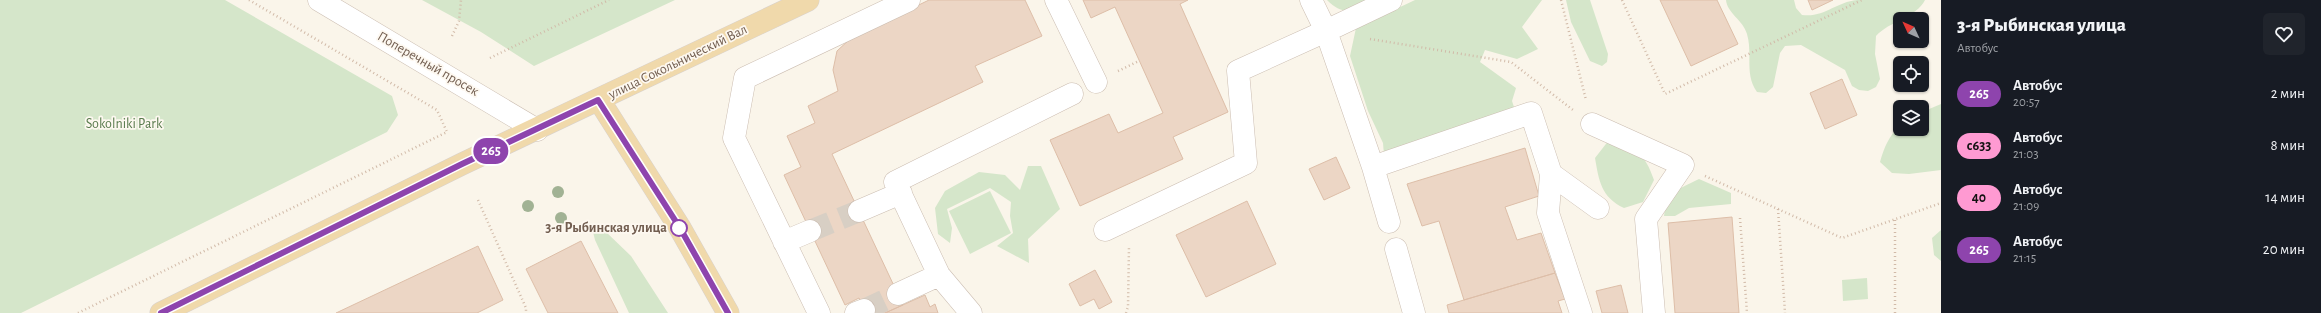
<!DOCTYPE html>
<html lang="ru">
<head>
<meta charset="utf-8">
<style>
  body { margin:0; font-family:"Alegreya Sans",sans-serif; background:#20242c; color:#f1f3f6; height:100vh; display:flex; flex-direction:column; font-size:15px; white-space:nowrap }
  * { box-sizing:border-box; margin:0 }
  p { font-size:13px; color:#9ea1a6 }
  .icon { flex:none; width:22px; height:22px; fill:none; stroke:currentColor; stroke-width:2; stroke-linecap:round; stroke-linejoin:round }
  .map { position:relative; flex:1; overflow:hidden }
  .details { display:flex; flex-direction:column; background:#171b24; width:380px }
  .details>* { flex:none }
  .badge { padding:0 8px; border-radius:13px; font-size:14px; line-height:26px }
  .needle { width:26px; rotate:314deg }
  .fabs { position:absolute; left:1893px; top:12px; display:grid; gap:8px }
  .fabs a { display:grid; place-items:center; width:36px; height:36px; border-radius:6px; background:#171b24; box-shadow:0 1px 3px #0004; font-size:20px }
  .map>.badge { position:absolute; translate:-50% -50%; box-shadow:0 0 0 2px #fff }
  .round { display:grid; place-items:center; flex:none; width:42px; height:42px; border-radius:6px; background:#20242c }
  .summary { display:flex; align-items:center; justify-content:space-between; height:68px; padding:0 16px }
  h1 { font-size:19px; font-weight:800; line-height:30px }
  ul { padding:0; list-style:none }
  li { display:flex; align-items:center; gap:12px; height:52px; padding:0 16px }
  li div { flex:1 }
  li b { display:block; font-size:15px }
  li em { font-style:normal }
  li .badge { min-width:44px; font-weight:700; text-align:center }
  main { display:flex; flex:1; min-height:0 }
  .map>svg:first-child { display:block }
  .green { fill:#d5e6ca }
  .building { fill:#ecd6c5; stroke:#ddbea8 }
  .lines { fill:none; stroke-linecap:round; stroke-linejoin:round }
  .minor-tunnel { stroke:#d8cfc4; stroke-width:22; stroke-dasharray:22 11; stroke-linecap:butt }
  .minor-casing { stroke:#cbbdb1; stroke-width:23 }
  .major-casing { stroke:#d8d2ce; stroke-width:23 }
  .path { stroke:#d1baa8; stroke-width:2.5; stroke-dasharray:1 3; stroke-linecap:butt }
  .minor { stroke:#fff; stroke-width:22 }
  .major { stroke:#f0d9ab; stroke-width:22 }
  .tree { fill:#a1b294 }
  .line-casing { stroke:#fff; stroke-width:9 }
  .line { stroke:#8e44ad; stroke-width:6 }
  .stop-dot { fill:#fff; stroke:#8e44ad; stroke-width:2 }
  .labels { text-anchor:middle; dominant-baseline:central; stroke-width:3.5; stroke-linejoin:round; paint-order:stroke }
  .street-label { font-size:14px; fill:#725e50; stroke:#fdf8f0 }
  .park-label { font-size:14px; fill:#597b4d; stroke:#fdf8f0 }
  .stop-label { font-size:14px; font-weight:bold; fill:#725e50; stroke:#fdf8f0; text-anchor:end }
</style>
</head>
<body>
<main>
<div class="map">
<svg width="1941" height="313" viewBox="0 0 1941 313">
  <rect width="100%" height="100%" fill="#faf5ea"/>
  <path class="green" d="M0,0h225l167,96 6,19 -11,17 -366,181h-21z
    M422,0h253l-141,66 -53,-34z
    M1327,0h51c-23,8 -32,19 -51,0z
    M1415,0h127l-20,27 16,22 -21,10 -32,-9 -5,12 36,26 -4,13 4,12 -132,42 -1,-12 -15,-32 -18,-55 6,-28z
    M1566,0h24l18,54 -1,8 -5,4 -12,-5 -19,-39z
    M1726,0h68l2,8 6,7c22,3 34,-13 55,-15 22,0 45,0 68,0 -9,18 -36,21 -49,36l-1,18 5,25 -4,8 -8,4 -9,-1 -7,-4 -7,-16 -44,-25 -16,1 -5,7 -7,34 -7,6 -9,-1c-13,-18 -4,-38 -10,-58 -4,-14 -20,-21 -21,-34z
    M1941,104v66l-32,4 -17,-1 -12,-11c4,-14 9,-27 20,-36v3h22v-17z
    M1609,140c28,12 35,11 45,40l-11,22 -19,6c-23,-11 -25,-27 -29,-50z
    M1028,166h13l19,43 -32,30 1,24 -32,-17 16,-13 -3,-17 1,-14 -21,-14 -43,21 5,19 -2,15 -12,-9 -3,-26 10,-17 34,-19 26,3 15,15z
    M1699,179l32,14v11l-42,4 -14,8h-11c4,-25 15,-27 35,-37z
    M990,191l21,42 -41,21 -21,-43z
    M1941,230v31l-7,-6 -2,-17z
    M605,231l26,25 37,57h-39l-34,-73 -2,-8z
    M1867,278l1,21 -25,2 -1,-21z"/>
  <path class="building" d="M929,0h96l17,36 -67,30 8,16 -151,72 71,151 -18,8h-19l-7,-15 -14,7 -61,-130 17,-8 -14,-31 28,-13 -7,-17 30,-15 -5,-21 4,-19 14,-13z
    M1083,0h105l-8,4 48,108 -55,25 10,22 -103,47 -30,-66 59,-26 9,19 45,-20 -48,-106 -24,11z
    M1660,0h57l21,44 -47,22z
    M1808,0h25l-21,10z
    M1842,79l15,36 -32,14 -15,-36z
    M1525,148l14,48 -34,11 12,33 24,-7 14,40 -91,27 -25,-79 -17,5 -15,-42z
    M1336,157l14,31 -26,12 -15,-31z
    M1247,201l29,63 -70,33 -30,-62z
    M1732,217l7,96h-64l-7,-90z
    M581,241l37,72h-70l-22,-44z
    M478,246l25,54 -26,13h-141z
    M1095,270l17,32 -13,7 -5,-10 -14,7 -11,-22z
    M1555,273l10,26 -7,2 4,12h-113l-2,-8z
    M1621,285l7,28h-26l-6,-22z
    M925,295l5,12 5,-3 3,9h-53z"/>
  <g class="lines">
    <path class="minor-tunnel" d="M810,231l49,-20
      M864,310l34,-16"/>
    <defs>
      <path id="minor" d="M319,0l218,130
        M1056,0l40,82
        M1311,0l15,31 65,-31
        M1592,124l91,41 -37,54 8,94
        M1551,174l-3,39 33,100
        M859,211l42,-18
        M1389,222l-16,-55 158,-54 20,61 47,34
        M1105,230l141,-67 -8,-92 88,-40 47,136
        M784,242l26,-11
        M1396,249l18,64
        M898,294l41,-19
        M819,313l-85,-175 11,-60 164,-78
        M856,313l8,-3
        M971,313l-32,-38 -44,-93 177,-88"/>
      <path id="major" d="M599,100l81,128 48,85
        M161,313l301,-149 346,-164"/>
    </defs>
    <use href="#minor" class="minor-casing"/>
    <use href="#major" class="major-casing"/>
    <path class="path" d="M1561,0l25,100
      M1622,0l43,94 197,-94
      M452,36l7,-15 2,-21
      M1370,39l141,23 62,48
      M490,58l119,-58
      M1118,71l21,-10
      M1705,176l137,62 99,-35
      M478,200l48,108v5
      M1778,209l7,104
      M1740,218l7,95
      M78,313l369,-181 -10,-22 -188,-110
      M1126,313l2,-6 1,-61
      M1895,313v-95"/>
    <use href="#minor" class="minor"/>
    <use href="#major" class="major"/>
  </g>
  <g class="tree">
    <circle cx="558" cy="192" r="6"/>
    <circle cx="528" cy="206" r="6"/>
    <circle cx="561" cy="218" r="6"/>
  </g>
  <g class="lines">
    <defs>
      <path id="line" d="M161,313l301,-149 136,-64 82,128 48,85"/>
    </defs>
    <use href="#line" class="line-casing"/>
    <use href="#line" class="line"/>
  </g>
  <circle class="stop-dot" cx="679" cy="228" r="8"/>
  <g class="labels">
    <g class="street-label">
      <text transform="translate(678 62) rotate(-26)">улица Сокольнический Вал</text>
      <text transform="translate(428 64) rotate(30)">Поперечный просек</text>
    </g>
    <g class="park-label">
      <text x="124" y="124">Sokolniki Park</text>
    </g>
    <g class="stop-label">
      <text x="667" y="228">3-я Рыбинская улица</text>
    </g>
  </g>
</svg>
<div class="fabs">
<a><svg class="needle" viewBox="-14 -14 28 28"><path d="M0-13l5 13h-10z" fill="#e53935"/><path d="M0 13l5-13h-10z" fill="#9ea1a6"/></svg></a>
<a><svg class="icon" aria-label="locate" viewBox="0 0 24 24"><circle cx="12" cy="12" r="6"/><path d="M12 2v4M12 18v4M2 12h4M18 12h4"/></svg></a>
<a><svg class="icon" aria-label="layers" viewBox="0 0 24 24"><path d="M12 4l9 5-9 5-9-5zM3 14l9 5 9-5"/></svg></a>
</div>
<b class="badge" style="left:491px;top:151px;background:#8e44ad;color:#fff">265</b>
</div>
<section class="details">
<div class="summary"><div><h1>3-я Рыбинская улица</h1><p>Автобус</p></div><a class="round"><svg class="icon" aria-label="heart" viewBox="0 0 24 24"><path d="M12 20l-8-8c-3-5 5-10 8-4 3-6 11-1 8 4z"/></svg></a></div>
<ul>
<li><span class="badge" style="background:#8e44ad;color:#fff">265</span><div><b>Автобус</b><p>20:57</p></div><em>2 мин</em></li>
<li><span class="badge" style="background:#ff9ad2;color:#111">с633</span><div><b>Автобус</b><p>21:03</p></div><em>8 мин</em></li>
<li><span class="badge" style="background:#ff9ad2;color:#111">40</span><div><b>Автобус</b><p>21:09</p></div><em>14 мин</em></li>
<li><span class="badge" style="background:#8e44ad;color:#fff">265</span><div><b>Автобус</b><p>21:15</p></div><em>20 мин</em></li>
</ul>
</section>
</main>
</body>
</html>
